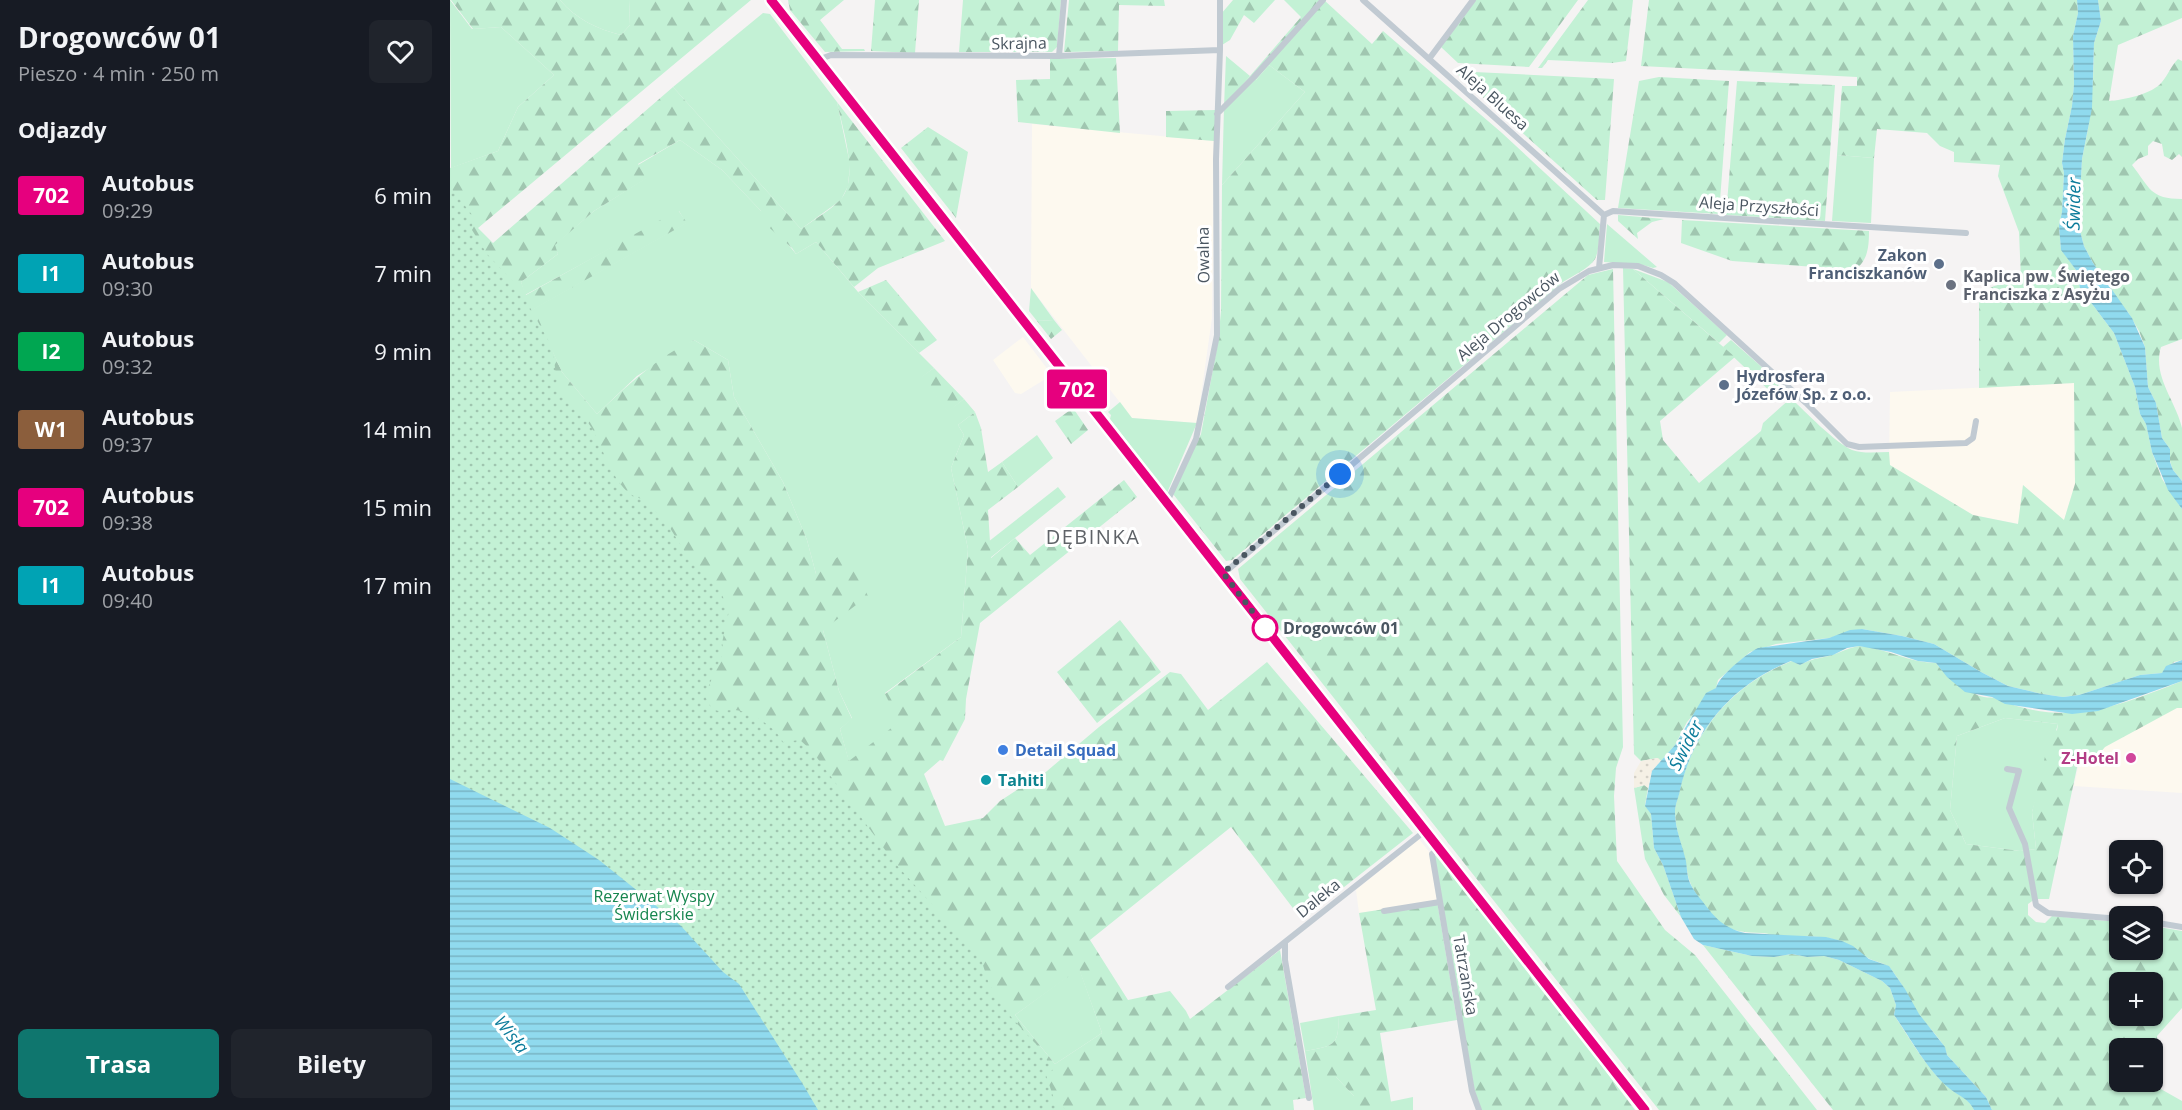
<!DOCTYPE html>
<html lang="pl">
<head>
<meta charset="utf-8">
<style>
  body { margin:0; font-family:"Open Sans",sans-serif; background:#20242c; color:#f1f3f6; height:100vh; display:flex; flex-direction:column; font-size:22px; white-space:nowrap }
  * { box-sizing:border-box; margin:0 }
  p { font-size:20px; color:#9ea1a6 }
  .icon { flex:none; width:33px; height:33px; fill:none; stroke:currentColor; stroke-width:2; stroke-linecap:round; stroke-linejoin:round }
  .map { position:relative; flex:1; overflow:hidden }
  .side { display:flex; flex-direction:column; background:#171b24; width:450px }
  .side>* { flex:none }
  .badge { padding:0 12px; border-radius:4px; font-size:21px; line-height:39px }
  .buttons { position:absolute; left:1659px; top:840px; display:grid; gap:12px }
  .buttons a { display:grid; place-items:center; width:54px; height:54px; border-radius:9px; background:#171b24; box-shadow:0 2px 4px #0004; font-size:30px }
  .you { position:absolute; width:30px; height:30px; margin:-15px; border:4px solid #fff; border-radius:50%; background:#1a73e8; box-shadow:0 0 0 9px #1a73e833 }
  .map>.badge { position:absolute; translate:-50% -50%; box-shadow:0 0 0 3px #fff }
  h2 { padding:0 18px; font-size:22px; line-height:54px }
  .round { display:grid; place-items:center; flex:none; width:63px; height:63px; border-radius:9px; background:#20242c }
  .overview { display:flex; align-items:center; justify-content:space-between; height:102px; padding:0 18px }
  h1 { font-size:28px; font-weight:700; line-height:45px }
  .primary-button { display:flex; gap:12px; margin-top:auto; padding:12px 18px }
  .primary-button a { flex:1; height:69px; border-radius:9px; background:#0f766e; color:#fff; font-size:24px; font-weight:700; line-height:69px; text-align:center }
  .primary-button a+a { background:#20242c; color:#f1f3f6 }
  ul { padding:0; list-style:none }
  li { display:flex; align-items:center; gap:18px; height:78px; padding:0 18px }
  li div { flex:1 }
  li b { display:block; font-size:22px }
  li em { font-style:normal }
  li .badge { min-width:66px; font-weight:700; text-align:center }
  main { display:flex; flex:1; min-height:0 }
  .map>svg:first-child { display:block }
  .commercial { fill:#fdf9ef }
  .grass { fill:#c3f1d5 }
  .forest { fill:url(#forest-firs); fill-rule:evenodd }
  .sand { fill:url(#sand-dots) }
  .park { fill:url(#park-dots) }
  .water { fill:url(#water-rules) }
  .lines { fill:none; stroke-linecap:round; stroke-linejoin:round }
  .street { stroke:#c1cad2; stroke-width:6 }
  .secondary { stroke:#c1cbd6; stroke-width:8 }
  .line-casing { stroke:#fff; stroke-width:14 }
  .line { stroke:#e6007e; stroke-width:9 }
  .walk { stroke:#4a5661; stroke-width:6; stroke-dasharray:0 10.8 }
  .service-dot { fill:#5c6f8a; stroke:#fff; stroke-width:2 }
  .worship-dot { fill:#6b7280; stroke:#fff; stroke-width:2 }
  .stop-dot { fill:#fff; stroke:#e6007e; stroke-width:3 }
  .shop-dot { fill:#3f7fe0; stroke:#fff; stroke-width:2 }
  .hotel-dot { fill:#d1479c; stroke:#fff; stroke-width:2 }
  .culture-dot { fill:#0f9aa8; stroke:#fff; stroke-width:2 }
  .labels { text-anchor:middle; dominant-baseline:central; stroke-width:6; stroke-linejoin:round; paint-order:stroke }
  .street-label { font-size:16px; fill:#4a5661; stroke:#fff }
  .service-label { font-size:16px; font-weight:bold; fill:#4e5e75; stroke:#fff; text-anchor:end }
  .worship-label { font-size:16px; font-weight:bold; fill:#5b616d; stroke:#fff; text-anchor:start }
  .stop-label { font-size:16px; font-weight:bold; fill:#4a5661; stroke:#fff; text-anchor:start }
  .shop-label { font-size:16px; font-weight:bold; fill:#366cbe; stroke:#fff; text-anchor:start }
  .hotel-label { font-size:16px; font-weight:bold; fill:#b23c85; stroke:#fff; text-anchor:end }
  .culture-label { font-size:16px; font-weight:bold; fill:#0d838f; stroke:#fff; text-anchor:start }
  .park-label { font-size:16px; fill:#17864f; stroke:#fff }
  .water-label { font-size:18px; font-style:italic; fill:#0c7c9b; stroke:#fff }
  .quarter-label { font-size:20px; letter-spacing:1.5px; fill:#5f6368; stroke:#fff }
</style>
</head>
<body>
<main>
<section class="side">
<div class="overview"><div><h1>Drogowców 01</h1><p>Pieszo · 4 min · 250 m</p></div><a class="round"><svg class="icon" aria-label="heart" viewBox="0 0 24 24"><path d="M12 20l-8-8c-3-5 5-10 8-4 3-6 11-1 8 4z"/></svg></a></div>
<h2>Odjazdy</h2>
<ul>
<li><span class="badge" style="background:#e6007e;color:#fff">702</span><div><b>Autobus</b><p>09:29</p></div><em>6 min</em></li>
<li><span class="badge" style="background:#00a3b4;color:#fff">I1</span><div><b>Autobus</b><p>09:30</p></div><em>7 min</em></li>
<li><span class="badge" style="background:#00a651;color:#fff">I2</span><div><b>Autobus</b><p>09:32</p></div><em>9 min</em></li>
<li><span class="badge" style="background:#8b5e3c;color:#fff">W1</span><div><b>Autobus</b><p>09:37</p></div><em>14 min</em></li>
<li><span class="badge" style="background:#e6007e;color:#fff">702</span><div><b>Autobus</b><p>09:38</p></div><em>15 min</em></li>
<li><span class="badge" style="background:#00a3b4;color:#fff">I1</span><div><b>Autobus</b><p>09:40</p></div><em>17 min</em></li>
</ul>
<div class="primary-button"><a>Trasa</a><a>Bilety</a></div>
</section>
<div class="map">
<svg width="1732" height="1110" viewBox="0 0 1732 1110">
  <defs>
    <pattern id="forest-firs" width="22" height="20" patternUnits="userSpaceOnUse" patternTransform="scale(1.5)"><rect width="22" height="20" fill="#c3f1d5"/><path d="M5 1l3.5 6h-7zM16 11l3.5 6h-7z" fill="#a0c6b0"/></pattern>
    <pattern id="sand-dots" width="8" height="8" patternUnits="userSpaceOnUse" patternTransform="scale(1.5)"><rect width="8" height="8" fill="#f5f0e5"/><path d="M2 2h.1M6 6h.1" fill="none" stroke="#d4d0c7" stroke-width="1.8" stroke-linecap="round"/></pattern>
    <pattern id="park-dots" width="8" height="8" patternUnits="userSpaceOnUse" patternTransform="scale(1.5)"><rect width="8" height="8" fill="#c3f1d5"/><path d="M2 2h.1M6 6h.1" fill="none" stroke="#a0c6b0" stroke-width="1.8" stroke-linecap="round"/></pattern>
    <pattern id="water-rules" width="6" height="5" patternUnits="userSpaceOnUse" patternTransform="scale(1.5)"><rect width="6" height="5" fill="#90daee"/><path d="M0 2.5h6" fill="none" stroke="#78b4c4"/></pattern>
  </defs>
  <rect width="100%" height="100%" fill="#f5f3f3"/>
  <path class="commercial" d="M582,124l182,17 -2,177 -15,105 -65,-5 -101,-130z
    M573,337l29,38 -31,19 -6,-1 -22,-33z
    M1624,383l1,101 -11,37 -41,-36 -4,39 -46,-9 -84,-50 1,-73z
    M1732,704v89l-108,-7 12,-56z
    M969,839l11,14 7,48 -78,12 -3,-23z"/>
  <path class="grass" d="M0,0l22,29 29,-2 53,48 -36,32 -20,44 -47,17z
    M110,0h69l1,25 -9,10c-24,-6 -45,-16 -61,-35z
    M313,13l7,1 67,88 13,62 -2,22 -7,14 -40,29 -128,-142z
    M819,65l36,27 -83,93 2,-78 26,-31 6,4z
    M230,140l42,30 39,41 35,43 20,-12 42,50 76,76 -12,9 26,34 16,-12 11,13 -17,13 6,10 -13,33 17,81 -7,88 -76,56 15,29 -51,40 -9,-33 12,-11 -13,-27 -16,-61 -7,-56 -9,-34 -24,-58 -49,-85 -6,-37 -34,-20 -57,36 -40,38 -35,-42 -29,-63 153,-86 -7,-12 -154,84 -4,-13 37,-28 -4,-9 40,-34 52,-33 -8,-13z
    M1387,155l37,3 -3,65 -39,-2z
    M1157,224l50,43 -4,1 -10,-3 -39,-3z
    M1183,269l35,13 59,53 -8,8z
    M581,288l23,32 -17,1 -8,-10z
    M1281,340l49,43v9l-4,5 -53,-50z
    M670,402l12,16 65,5 -30,70 -57,-74 1,-4 -3,-3z
    M587,435l16,23 -35,29 -16,-25z
    M608,487l8,10 -76,61 -2,-16z
    M1555,718l53,6 -26,88 4,37 -16,2 -54,-7 -16,-34 7,-74z
    M629,968l23,65 -47,31 -40,-49z
    M888,1016c2,31 -6,30 -33,35l-5,-28z
    M878,1075l8,2 18,19 35,6 24,-5v13h-99l-5,-34z"/>
  <path class="forest" d="M1,0h109c16,19 37,29 61,35l9,-10 -1,-25h122l-273,228 15,15 180,-156 128,142c12,-9 27,-17 38,-28 22,-21 3,-73 -2,-99l108,139 -67,27 -24,19 -38,-45 -20,12 -4,-6 -30,-27 -1,-10 -39,-41 -42,-30 -42,24 9,14 -53,33 -39,34 3,9 -37,28 5,13 152,-85 9,13 -153,86 28,63 35,42c30,-28 60,-57 97,-74l34,20 6,37 49,85 24,58 9,34 29,-23 23,45 -45,34 16,61 13,28 -12,10 9,32 50,-39 -14,-28 76,-57 7,-88 -17,-81 13,-33 -6,-10 17,-13 6,16 7,44 14,-10 16,25 -30,23 3,48 24,-20 15,17 94,-75 13,17 -157,126 -14,76 -1,20 -22,42 -3,-1 -16,14 21,52 38,-8 17,-17 23,-15 4,2 72,-61 71,-55 11,2 27,36 59,-48 146,171 -111,87 -71,-93 -141,113 38,60 42,-9 16,20 4,8 90,-69 26,148 -13,2 1,10h-359l-485,-510v-432l48,-17 20,-44 36,-32 -53,-48 -28,2zM629,969l23,64 -47,31 -40,-49z
    M338,0h56l-24,20 22,29h22l1,2 -40,1 -35,-42z
    M425,0h44l-4,53 -44,-2z
    M513,0h98l-4,47 -5,5h-93z
    M619,0h95l1,6 -46,-1 -1,46 -54,1z
    M783,0h42l-21,23 -10,-8 -14,25 -8,5 -1,-31z
    M834,0h40l48,44 11,-13 119,102 98,91c-1,10 0,25 -5,35 -5,9 -23,17 -32,23l-331,278 -6,1 -53,-67 28,-60 17,-92 3,-31 1,-126 83,-93 -36,-27 -14,16 -5,-5 -26,31 2,-51 24,20 51,-59z
    M1026,0h102l-49,67 -71,-4 -17,-16z
    M1138,0h45l-7,61 -14,2 -64,-3 -6,8h-4z
    M1199,0h428l1,13 -5,23 1,48 -2,22 -7,33 -3,24 2,10 -2,39 -3,14 2,23 15,21 4,18 34,45 21,54 5,27 6,10 6,28 10,27 20,30v151l-8,2 -12,11 -22,2 -61,20 -16,2 -21,-3 -34,-8 -27,-14 -47,-28 -32,-8 -40,-7 -33,9 -53,6 -26,8 -32,28 -2,8 -29,34 -12,23 -14,16 -4,-3 -16,3 -7,-7 -11,-486 10,1 102,88 -75,64 3,19 36,43 62,-52 2,-8 28,-25c13,13 46,46 61,52 12,4 25,2 37,2l1,13 83,50 45,9 5,-39 41,35 11,-36 -1,-101 -95,5v-86c9,-20 23,-17 42,-22l-2,-48 -21,-56 2,-11 -46,-3v-10l-14,-6 -13,-13 -50,-4 -3,29 -37,-3 5,-69h15v-9l-216,-11z
    M1648,0h84v18l-64,27 -9,56c14,-1 44,-7 53,-19 6,-7 9,-16 16,-23l4,2v96l-3,-3 -7,6 -8,-4 -2,-12 -9,-3 -5,5v9l-10,4 -6,6c18,23 18,34 50,34v140l-21,8c-9,29 15,54 21,81 0,14 0,38 0,53l-9,-11 -3,-9v-12l-8,-11 -6,-35 -8,-16 -3,-40 -6,-16 -11,-19 -9,-9 -26,-40 -9,-17 -4,-15 -1,-14 3,-58 6,-30 5,-49 1,-37 7,-22z
    M666,58l4,75 -102,-11 -2,-42 34,-1v-20z
    M1004,71l160,8 -9,121h-8z
    M1209,77l70,4 -10,133 -101,-6 21,-127z
    M1287,81l98,4 -10,136 -99,-6z
    M766,110l-2,31 -48,-4v-26z
    M478,127l40,25 -12,66 -55,-70z
    M1168,215l46,4 -12,3 -15,11 1,6 -20,-18z
    M1232,220l187,11c0,16 -1,29 -14,39l-123,-9 -51,-18z
    M1163,269l10,478 -7,21 -2,28 3,65 48,69 30,25 122,155h-158l-419,-531 -2,-10 350,-294z
    M436,280l51,60 -18,13 -61,-61z
    M604,320l8,10 -11,9 -14,-18z
    M484,368l30,31 -16,13 -27,-35z
    M623,408l15,22 -17,14 -16,-23z
    M670,620l41,52 -64,51 -40,-51z
    M1409,646c26,2 51,17 77,17 6,9 34,30 44,33 5,2 10,1 14,2 73,30 119,10 188,-17v27h-5l-72,39 -10,12 -17,4 -29,136h-14l-7,5v11l8,7 9,1 7,-7 67,6 1,28h32l1,-24 29,5v77l-25,28 2,52 23,13v9h-190l-6,-13 -39,-42c-3,-15 -19,-27 -28,-40 -10,-16 -17,-33 -29,-47 -5,-5 -14,-6 -20,-9 -10,-5 -17,-13 -27,-17 -21,-8 -42,-5 -63,-6 -6,0 -12,-3 -18,-3 -16,-1 -29,0 -43,-11 -9,-8 -25,-28 -29,-40 -3,-7 -3,-15 -5,-22 -4,-17 -10,-32 -10,-49 0,-7 4,-15 5,-22 14,-60 55,-106 112,-128l8,4c9,-5 15,-6 24,-8 12,-2 23,-9 35,-11zM1555,718l53,6 -1,6 -7,5 -18,77 4,37 -16,2 -54,-7 -16,-34 7,-74zM1670,982h32v34h-32zM1670,1048h32v34h-32z
    M1195,785l3,3 -3,17 6,9 3,34 9,17 18,52 -17,-22 -19,-36 -11,-71z
    M987,855l97,121 101,134h-155l-6,-22 -40,-231z
    M987,901l20,119 -77,13 11,69 -33,6 -4,-12 -18,-19 -27,-1 -4,-25c27,-5 35,-4 33,-35l38,-6 -17,-97z
    M1253,945l49,11 22,1 18,-3 15,3 17,-1 15,4 43,21 8,7 6,17 -2,10c17,25 32,53 55,73 9,7 20,10 25,22h-141z"/>
  <path class="sand" d="M1208,758l3,3 -9,10 -4,17 -4,-3 -10,3v-15l7,-12z"/>
  <path class="park" d="M0,187l23,29 -1,14 15,24 32,34 33,59 5,34 -3,4c12,13 28,27 37,42 13,21 25,71 54,72l25,29 23,37h5l21,23 10,23 -7,32 2,8 -18,41v6l6,11c11,4 12,1 23,1 16,1 41,18 48,32l17,-2 12,11 82,111 87,97 8,25 22,33 25,27 17,26 -7,5 8,24 12,11h-616z"/>
  <path class="water" d="M1627,0h21l3,21 -7,22 -2,65 -10,51 -3,58 1,14 4,15 9,17 39,55 13,29 3,40 8,16 6,35 8,11v13l3,8 9,11v28l-14,-19 -16,-38 -6,-28 -6,-10 -5,-27 -21,-54 -34,-45 -4,-18 -15,-20 -2,-24 3,-14 2,-39 -2,-10 3,-24 7,-33 2,-22 -1,-48 5,-23z
    M1412,629l40,7 32,8 47,28 27,14 34,8 21,3 16,-2 61,-20 22,-2 4,-7 16,-6v21l-84,30 -26,3 -67,-10 -13,-7 -27,-5 -18,-15 -11,-14 -18,-2 -27,-9 -32,-6 -12,2 -14,7 -21,4 -12,6 -9,-4c-58,23 -97,68 -111,129 -1,7 -5,14 -5,22 0,17 7,32 11,49 1,7 1,15 4,22 3,7 8,13 13,19 12,16 21,26 42,31l81,4 16,4 11,5 16,13 20,7 16,23 14,25 26,33 2,8 39,42 6,13h-18c-5,-11 -15,-14 -24,-21 -24,-20 -38,-49 -56,-74l2,-10 -6,-17 -8,-7 -43,-21 -15,-4 -17,1 -15,-3 -18,3 -22,-1 -49,-11 -9,-6 -13,-22 -18,-52 -9,-17 -3,-34 -6,-8 7,-35 23,-26 31,-52 10,-5c3,-12 30,-34 42,-40l71,-10 21,-8z
    M0,779l100,49 49,32 81,65 43,47 16,12 65,102 14,24h-368z"/>
  <g class="lines">
    <path class="street" d="M913,0l241,215
      M609,56l5,-56
      M979,59l44,-59
      M368,60l13,-5 228,1 161,-6
      M767,114l37,-37 69,-77
      M1149,268l5,-53 9,-4 353,22
      M717,502l29,-63 21,-104 -1,-176 4,-109v-50
      M773,574l336,-285 30,-18 24,-6 25,1 23,9 13,8 132,120 41,41 12,3 107,-4 7,-5 3,-17
      M1557,769l12,2 -10,37 16,36 11,61 12,8 72,6
      M989,849l-7,5 40,237 7,19
      M934,911l56,-9
      M1702,922l30,5
      M835,943v17l24,138
      M778,987l197,-156"/>
    <path class="secondary" d="M321,0l874,1110"/>
  </g>
  <g class="lines">
    <defs>
      <path id="line" d="M321,0l874,1110"/>
    </defs>
    <use href="#line" class="line-casing"/>
    <use href="#line" class="line"/>
    <path class="walk" d="M815,628l-42,-55 117,-99"/>
  </g>
  <g class="service-dot">
    <circle cx="1489" cy="264" r="6"/>
    <circle cx="1274" cy="385" r="6"/>
  </g>
  <circle class="worship-dot" cx="1501" cy="285" r="6"/>
  <circle class="stop-dot" cx="815" cy="628" r="12"/>
  <circle class="shop-dot" cx="553" cy="750" r="6"/>
  <circle class="hotel-dot" cx="1681" cy="758" r="6"/>
  <circle class="culture-dot" cx="536" cy="780" r="6"/>
  <g class="labels">
    <g class="street-label">
      <text transform="translate(569 43) rotate(-1)">Skrajna</text>
      <text transform="translate(1043 97) rotate(42)">Aleja Bluesa</text>
      <text transform="translate(1309 206) rotate(4)">Aleja Przyszłości</text>
      <text transform="translate(753 255) rotate(-91)">Owalna</text>
      <text transform="translate(1058 316) rotate(-40)">Aleja Drogowców</text>
      <text transform="translate(868 898) rotate(-39)">Daleka</text>
      <text transform="translate(1016 975) rotate(80)">Tatrzańska</text>
    </g>
    <g class="service-label">
      <text x="1477" y="255">Zakon<tspan x="1477" dy="18">Franciszkanów</tspan></text>
      <text x="1286" y="376" text-anchor="start">Hydrosfera<tspan x="1286" dy="18">Józefów Sp. z o.o.</tspan></text>
    </g>
    <g class="worship-label">
      <text x="1513" y="276">Kaplica pw. Świętego<tspan x="1513" dy="18">Franciszka z Asyżu</tspan></text>
    </g>
    <g class="stop-label">
      <text x="833" y="628">Drogowców 01</text>
    </g>
    <g class="shop-label">
      <text x="565" y="750">Detail Squad</text>
    </g>
    <g class="hotel-label">
      <text x="1669" y="758">Z-Hotel</text>
    </g>
    <g class="culture-label">
      <text x="548" y="780">Tahiti</text>
    </g>
    <g class="park-label">
      <text x="204" y="896">Rezerwat Wyspy<tspan x="204" dy="18">Świderskie</tspan></text>
    </g>
    <g class="water-label">
      <text transform="translate(1623 204) rotate(-89)">Świder</text>
      <text transform="translate(1235 745) rotate(-63)">Świder</text>
      <text transform="translate(62 1034) rotate(51)">Wisła</text>
    </g>
    <g class="quarter-label">
      <text x="643" y="536">DĘBINKA</text>
    </g>
  </g>
</svg>
<div class="buttons">
<a><svg class="icon" aria-label="locate" viewBox="0 0 24 24"><circle cx="12" cy="12" r="6"/><path d="M12 2v4M12 18v4M2 12h4M18 12h4"/></svg></a>
<a><svg class="icon" aria-label="layers" viewBox="0 0 24 24"><path d="M12 4l9 5-9 5-9-5zM3 14l9 5 9-5"/></svg></a>
<a>+</a>
<a>−</a>
</div>
<div class="you" style="left:890px;top:474px"></div>
<b class="badge" style="left:627px;top:389px;background:#e6007e;color:#fff">702</b>
</div>
</main>
</body>
</html>
